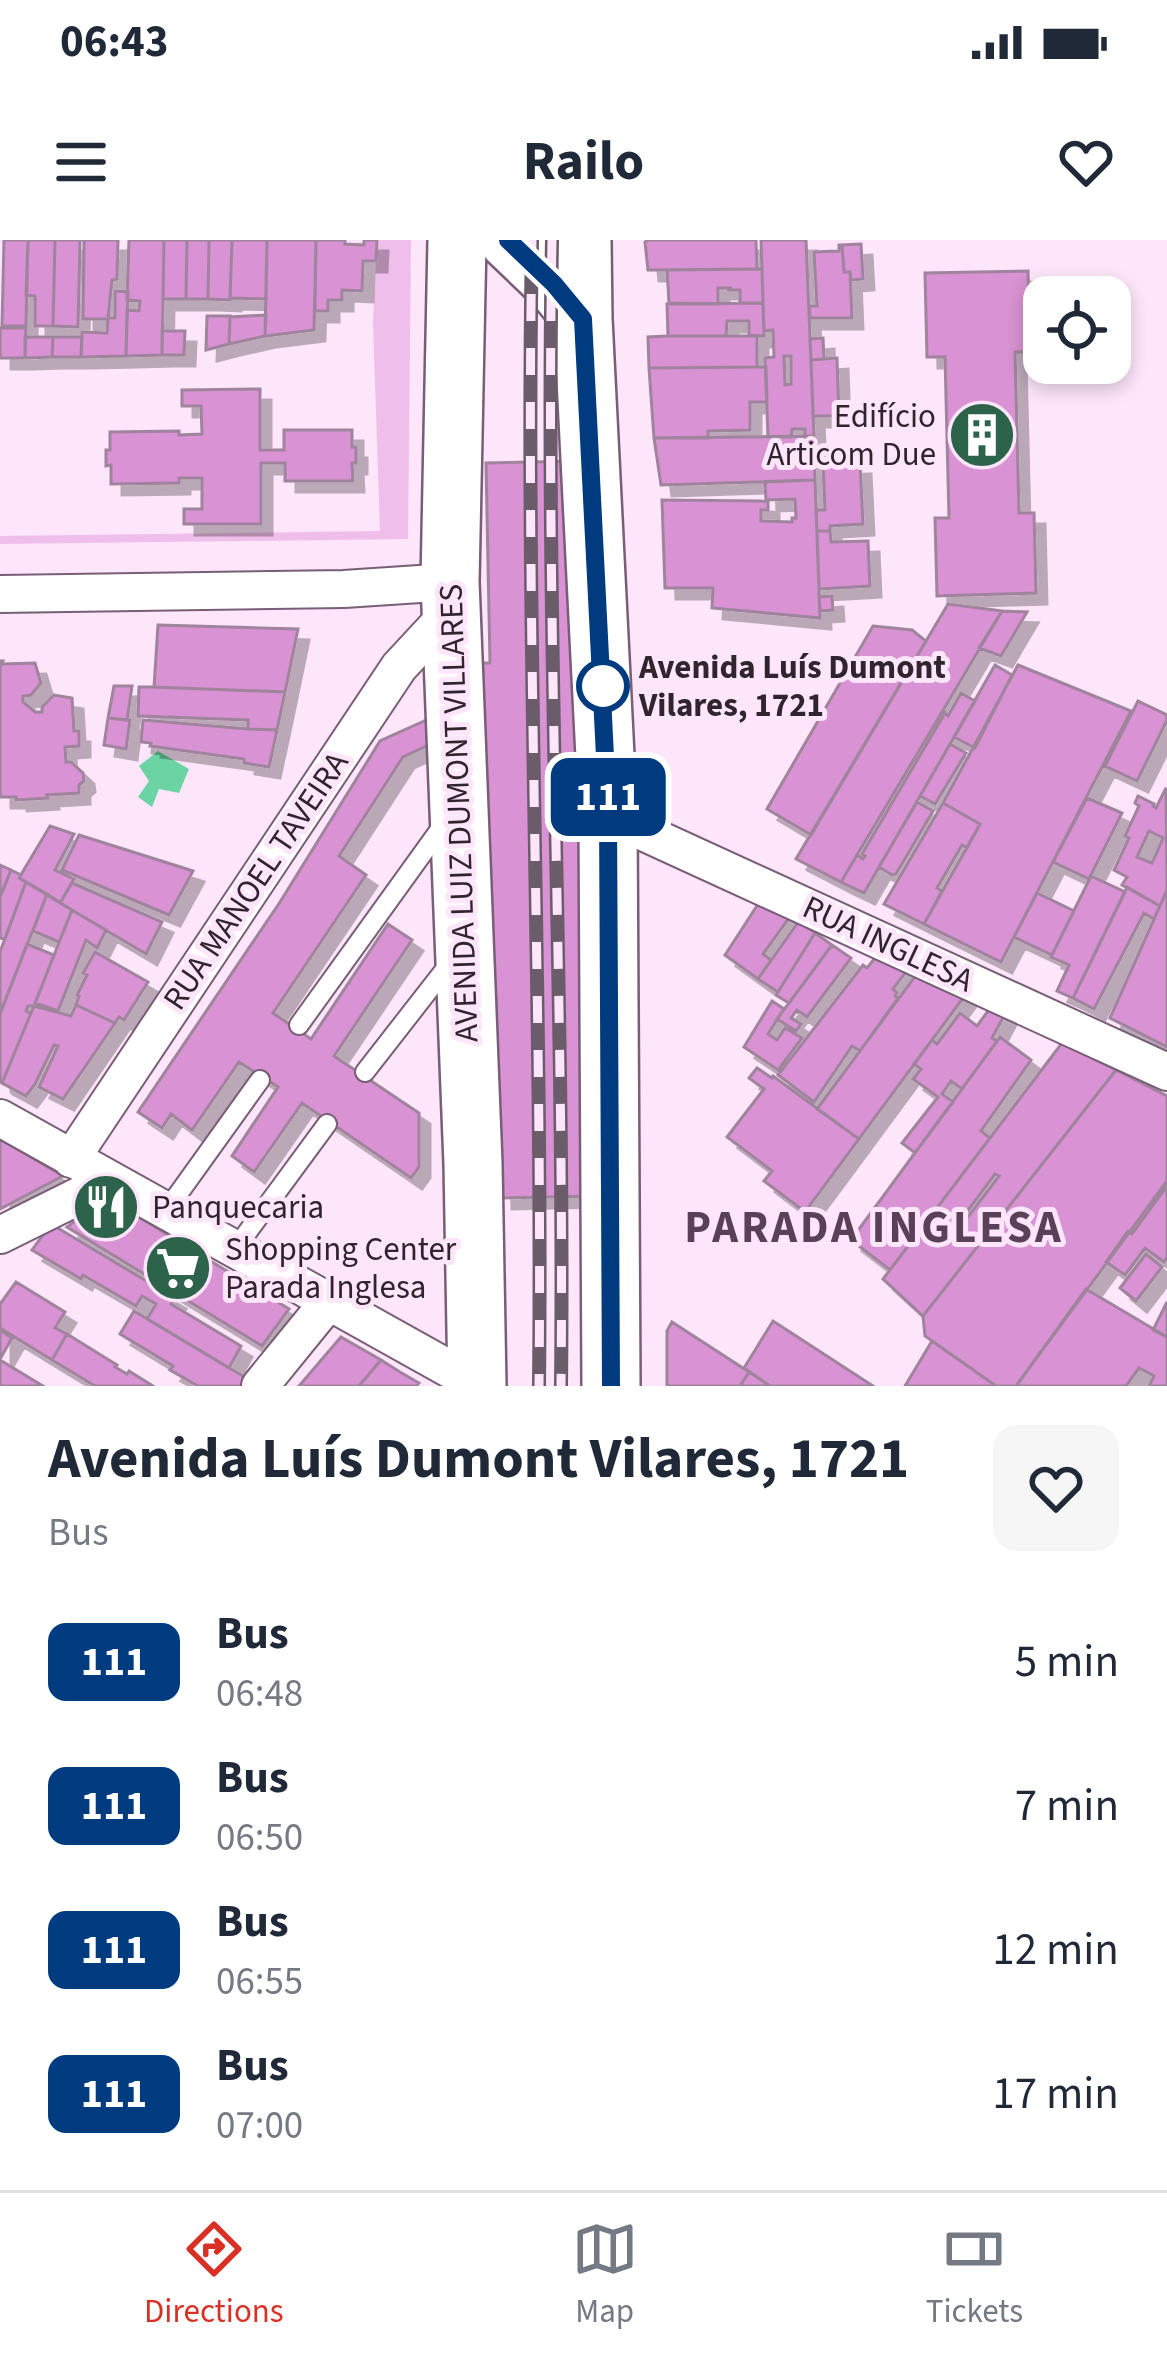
<!DOCTYPE html>
<html lang="en">
<head>
<meta charset="utf-8">
<style>
  body { margin:0; font-family:"Source Sans 3",sans-serif; background:#f6f6f7; color:#1f2937; height:100vh; display:flex; flex-direction:column; font-size:45px; white-space:nowrap }
  * { box-sizing:border-box; margin:0 }
  p { font-size:39px; color:#747a83 }
  .icon { flex:none; width:66px; height:66px; fill:none; stroke:currentColor; stroke-width:2; stroke-linecap:round; stroke-linejoin:round }
  .map { position:relative; height:1146px; overflow:hidden }
  .side { display:flex; flex-direction:column; background:#fff; flex:1 }
  .side>* { flex:none }
  .badge { padding:0 24px; border-radius:18px; font-size:42px; line-height:78px }
  .fabs { position:absolute; left:1023px; top:36px; display:grid; gap:24px }
  .fabs a { display:grid; place-items:center; width:108px; height:108px; border-radius:24px; background:#fff; box-shadow:0 6px 18px #0003; font-size:60px }
  .map>.badge { position:absolute; translate:-50% -50%; box-shadow:0 0 0 6px #fff }
  .round { display:grid; place-items:center; flex:none; width:126px; height:126px; border-radius:24px; background:#f6f6f7 }
  .summary { display:flex; align-items:center; justify-content:space-between; height:204px; padding:0 48px }
  h1 { font-size:57px; font-weight:700; line-height:90px }
  ul { padding:0; list-style:none }
  li { display:flex; align-items:center; gap:36px; height:144px; padding:0 48px }
  li div { flex:1 }
  li b { display:block; font-size:45px }
  li em { font-style:normal }
  li .badge { min-width:132px; font-weight:700; text-align:center }
  .status { display:flex; justify-content:space-between; align-items:center; height:84px; padding:0 60px; background:#fff; direction:ltr }
  .status svg { height:33px; fill:currentColor }
  header { display:flex; justify-content:space-between; align-items:center; height:156px; padding:0 48px; background:#fff; font-size:54px; font-weight:700 }
  .menu { display:flex; justify-content:space-around; align-items:center; height:168px; border-top:3px solid #e0e1e3; background:#fff; font-size:33px; color:#747a83 }
  .menu a { display:grid; justify-items:center; gap:6px }
  .menu .active { color:#d93025 }
  .map>svg:first-child { display:block }
  .green { fill:#f0beeb }
  .water { fill:#6cd4a4 }
  .building { fill:#d992d3; stroke:#a0849d; stroke-width:3; fill-rule:evenodd; filter:url(#shadow) }
  .lines { fill:none; stroke-linecap:round; stroke-linejoin:round }
  .service-casing { stroke:#785e76; stroke-width:22 }
  .minor-casing { stroke:#785e76; stroke-width:40 }
  .primary-casing { stroke:#785e76; stroke-width:62 }
  .service { stroke:#fff; stroke-width:18 }
  .minor { stroke:#fff; stroke-width:36 }
  .primary { stroke:#fff; stroke-width:57 }
  .rail-casing { stroke:#6b5c69; stroke-width:14 }
  .rail { stroke:#fde5fa; stroke-width:9; stroke-dasharray:27; stroke-linecap:butt }
  .line-casing { stroke:#fff; stroke-width:27 }
  .line { stroke:#003b80; stroke-width:18 }
  .stop-dot { fill:#fff; stroke:#003b80; stroke-width:6 }
  .labels { text-anchor:middle; dominant-baseline:central; stroke-width:10; stroke-linejoin:round; paint-order:stroke }
  .poi-label { font-size:33px; fill:#30242e; stroke:#fde5fa; text-anchor:start }
  .stop-label { font-size:33px; font-weight:bold; fill:#30242e; stroke:#fde5fa; text-anchor:start }
  .street-label { font-size:33px; fill:#30242e; stroke:#fde5fa }
  .district-label { font-size:45px; font-weight:bold; letter-spacing:3px; fill:#5a4157; stroke:#fde5fa }
</style>
</head>
<body>
<div class="status"><b>06:43</b><svg viewBox="0 0 49 12"><path d="M0 12V9h3v3zM5 12V6h3v6zM10 12V3h3v9zM15 12V0h3v12zM26 1h20v11H26zM47 4h2v5h-2z"/></svg></div>
<header><svg class="icon" aria-label="menu" viewBox="0 0 24 24"><path d="M4 6h16M4 12h16M4 18h16"/></svg>Railo<svg class="icon" aria-label="heart" viewBox="0 0 24 24"><path d="M12 20l-8-8c-3-5 5-10 8-4 3-6 11-1 8 4z"/></svg></header>
<div class="map">
<svg width="1167" height="1146" viewBox="0 0 1167 1146">
  <defs>
    <filter id="shadow"><feDropShadow dx="11" dy="11" stdDeviation="0" flood-color="#0004"/></filter>
  </defs>
  <rect width="100%" height="100%" fill="#fde5fa"/>
  <path class="green" d="M377,0h34l-3,299 -408,5v-8l380,-5 -7,-207z"/>
  <path class="water" d="M158,511l31,18 -10,24 -20,-4 -7,18 -14,-10 11,-16 -10,-15z"/>
  <path class="building" d="M4,0h24l-2,86h-24z
    M28,0h27l-2,86h-18v-30l-9,-1z
    M55,0h29h-4l-2,87 -25,-1z
    M84,0h34l-1,39 -5,1 -4,39h-25z
    M129,0h35l-2,115 -36,1 1,-46 12,1 1,-10 -13,-1z
    M164,0h23l-1,59h-23z
    M187,0h22l-1,59h-22z
    M209,0h23l-2,60 -22,-1z
    M232,0h35l-1,59 -36,-1z
    M267,0h49l-2,90 -49,6z
    M316,0h29v4l19,1v-5h13l-1,21h-13l-1,30 -20,-1v10h-14v11h-13z
    M648,0h108l1,29 -109,1 -3,-28z
    M761,0h45l8,196 -9,1v-8h-13l-1,8h-23l-3,-79 9,-1 -1,-27 -9,1zM784,116h7v28l-6,1z
    M861,4l2,35 -12,1 -1,-8h-6l-2,-27z
    M839,5h3l2,27h6l2,46h-42l-1,-12h8l-3,-54 25,-1z
    M762,29l1,34h-23v-13h-11l1,-2h-12v16l-49,-1 -2,-33z
    M1028,31l2,81h-15l4,161h15l2,80 -99,3 -2,-78h14l-4,-161h-18l-2,-84z
    M115,51l13,1 -2,64 -45,1 1,-25 25,1 1,-15h7z
    M763,63l1,33 -15,-1v-14h-22l-1,15h-58l-1,-32z
    M266,75l-1,21 -36,8 1,-27z
    M207,76h23l-1,28 -23,6z
    M0,88h26l-1,30h-25z
    M162,91h23l-1,24h-22z
    M668,96h89v31l-108,1 -1,-31z
    M25,97h28l-1,20 -27,1z
    M53,97h29l-1,20h-29z
    M823,98l1,21 -13,1 -1,-21z
    M837,118l2,58h-26l-2,-56z
    M757,127h9l1,35h-17v28l-42,1v7h-54l-5,-70z
    M260,149v61h24v-20h68v17h4v16h-4l1,18h-68v-18h-24v61h-77v-15h18v-31h-23v5l-68,1v-19l-5,1v-16h4v-18l69,-1v4l23,-1 -1,-28h-19v-16z
    M814,196l1,44 -154,5 -7,-47z
    M577,221l15,735 -91,2 -5,-200h-14l-7,-335h15l-4,-200z
    M860,223l3,61 -33,2v5h-13l-1,-21h9l-2,-46z
    M815,240l5,138 -108,-10 1,-20h-48l-3,-88 99,1 7,1v8h-7v11l31,1v-4h4l-1,-19 -29,1 -1,-18z
    M817,291h13l1,11 37,-1 2,45 -51,3z
    M832,356l1,14 -13,1 -1,-14z
    M948,364l54,7 -161,271 -45,-23z
    M1002,371l25,1 -26,44 -22,-8z
    M158,385l140,4 -13,63 -131,-5z
    M873,386l39,4 14,11 -115,194 -44,-26z
    M0,421h3l-1,3 33,-1 6,20 -10,12 -8,1v6l12,10h7v-5l12,-12 18,3 2,33h5v15l-14,1 1,15h5l12,11 1,8 -5,4v8l-32,2 1,3 -32,2v-3h-16z
    M995,425l17,10 -37,73 -21,-11z
    M1018,425l113,46 -130,251 -77,-38 56,-100 -37,-21z
    M114,446h18l-5,34 -19,-2z
    M139,447h15l131,5 -8,38 -29,-1v-9l-110,-4z
    M961,453l14,8 -111,192 -23,-11 16,-27 6,4 2,-3 -3,-2 83,-141 3,3z
    M1138,461l29,14v5l-30,61 -32,-15z
    M433,477v26l-30,14 -64,99 27,19 -93,138 38,26 77,-115 24,16 -78,116 85,57v54l-8,11 -109,-75 -48,69 -22,-16 46,-69 -39,-25 -47,68 -21,-16 -9,14 -24,-16 142,-210 100,-161z
    M108,478l22,2 -4,29 -22,-4z
    M143,480l105,9 29,1 -8,37 -25,-4v-4l-94,-13 1,-3 -10,-1z
    M950,504l16,9 -31,51 -15,-8z
    M1166,548l1,102 -7,16 -38,-21 5,-8 -13,-7 15,-32 -4,-2 14,-30 -4,-3 3,-7 16,8 -1,2 3,2zM1149,591l14,7 -11,25 -15,-6z
    M1087,558l35,15 -33,66 -36,-17z
    M917,562l16,9 -37,63 -4,1 -13,-8z
    M943,563l37,21 -13,24 -5,-3 -25,43 5,3 -18,33 -40,-20z
    M50,586l24,8 -19,36 19,9 -14,24 -41,-25z
    M79,595l114,36 -24,44 -107,-45z
    M0,625l11,5 -10,25h-1z
    M11,630l10,5 -2,3 7,4 -21,57 -5,-1v-41z
    M1091,636l34,16 -52,106 -16,-7 12,-26 -18,-8z
    M26,642l21,12 -47,120v-62z
    M72,643l90,39 -16,32 -86,-51z
    M1127,647l33,19 -6,13 -10,-6 -50,96 -21,-11z
    M1167,650v157l-57,-29z
    M1037,653l37,18 -22,44 -38,-18z
    M47,654l25,16 -13,32 -26,-11z
    M760,661l32,13 -29,40 8,6 -13,19 -33,-24z
    M72,670l34,20 -9,18 -11,-8 -28,71 -23,-8z
    M799,681l16,12 -37,59 -20,-13z
    M815,693l17,12 -43,58 -13,-8z
    M27,704l27,11 -20,51h-6l-2,5 5,2 -29,70 -2,-2v-67z
    M832,705l19,13 -44,59 -10,-7 -6,8 10,6 -5,7 -19,-12z
    M95,712l53,30 -24,38 -5,-3 -4,6 -39,-18 3,-9 -2,-1 10,-20 -4,-2z
    M879,713l29,16 -15,20 4,4 -2,3 3,2 -38,53 -8,-5 -38,56 -36,-27 85,-110 4,3z
    M919,731l47,23 -107,145 -42,-30z
    M772,761l12,8 -16,25 9,6 8,-12 17,10 -24,32 -34,-23z
    M76,765l39,18 -52,76 -24,-12 19,-41 -4,-1 -19,39 -9,12 -24,-13 32,-77 37,10z
    M991,767l14,7 -13,24 5,3 -35,48 -11,-8 -9,13 11,8 -38,51 -13,-10 36,-46 -25,-18 8,-10 -7,-5 18,-24 5,4 23,-31 17,13z
    M1000,797l31,23 -50,71 9,7 -100,132 -39,-30z
    M1062,803l54,27 -193,246 -40,-37zM995,934l4,2 -41,54 -3,-2z
    M757,828l15,10 1,-2 86,63 -54,73 -41,-31 8,-10 -45,-34 37,-48 -15,-11z
    M1116,830l51,26v85l-151,205h-20l-71,-50 -2,-20z
    M0,899l63,37 -63,33z
    M1167,946v71l-3,5 -19,-14 -20,27 -19,-13 22,-31 4,3z
    M106,957l183,112 -27,37 -195,-119z
    M51,984l124,74 -4,6 70,42 -12,22 -82,-49 9,-15 -14,-8 -6,10 -53,-31 -2,4 -49,-29z
    M1146,1014l16,13 -26,34 -16,-13z
    M16,1042l49,30 -10,16 12,6 -15,26 -52,-32v-24z
    M1086,1049l81,48v49h-18l5,-10 -15,-8 -13,18h-110z
    M1167,1062v35l-14,-7z
    M134,1071l114,68 -7,7h-43l-28,-16 3,-4 -53,-32z
    M773,1081l100,65h-103l-26,-18z
    M672,1082l77,50 -9,14h-73v-55z
    M0,1090l12,8 -12,21z
    M67,1094l50,31 -2,2 12,7 2,-3 24,15h-58l-43,-26z
    M341,1097l40,23 -22,26h-60z
    M932,1101l64,45h-91z
    M0,1120l43,26h-43z
    M381,1120l19,12 19,11 -3,3h-57z
    M749,1132l21,14h-30z"/>
  <g class="lines">
    <defs>
      <path id="service" d="M299,785l147,-204
        M365,832l85,-109
        M166,971l94,-131
        M235,1009l92,-125"/>
      <path id="minor" d="M0,354l344,-5 106,-7
        M608,576l559,256
        M0,878l480,268
        M71,919l328,-492 52,-56
        M0,995l111,-55
        M260,1146l70,-86"/>
      <path id="primary" d="M457,0l-7,342 23,582 4,222
        M508,0l46,44 29,35
        M582,0l1,79 25,497 3,570"/>
    </defs>
    <use href="#service" class="service-casing"/>
    <use href="#minor" class="minor-casing"/>
    <use href="#primary" class="primary-casing"/>
    <use href="#service" class="service"/>
    <use href="#minor" class="minor"/>
    <use href="#primary" class="primary"/>
    <defs>
      <path id="rail" d="M532,0c-7,382 11,764 7,1146
        M552,0c-7,382 13,764 9,1146"/>
    </defs>
    <use href="#rail" class="rail-casing"/>
    <use href="#rail" class="rail"/>
  </g>
  <g class="lines">
    <defs>
      <path id="line" d="M508,0l46,44 29,35 25,497 3,570"/>
    </defs>
    <use href="#line" class="line-casing"/>
    <use href="#line" class="line"/>
  </g>
  <defs>
    <symbol id="building-disc" viewBox="-11 -11 22 22"><circle r="9.5" fill="#2c634a" stroke="#fde5fa"/><path d="M-4-6H4V6H1V3H-1V6H-4ZM-2.5-4.3h1.7v1.8h-1.7ZM.8-4.3h1.7v1.8H.8ZM-2.5-1h1.7V.8h-1.7ZM.8-1h1.7V.8H.8Z" fill="#fff"/></symbol>
    <symbol id="restaurant-disc" viewBox="-11 -11 22 22"><circle r="9.5" fill="#2c634a" stroke="#fde5fa"/><path d="M-5-6h1v4h1v-4h1v4h1v-4h1v5L-1.5 .5V6h-2V.5L-5-1ZM5-6V6H3V1.5H1.5Q1.5-4 5-6Z" fill="#fff"/></symbol>
    <symbol id="supermarket-disc" viewBox="-11 -11 22 22"><circle r="9.5" fill="#2c634a" stroke="#fde5fa"/><path d="M-6-5.5h2.5l.6 2H6L4.5 2H-2.5L-4.4-4H-6ZM-1.5 3.2a1.3 1.3 0 1 0 .1 0ZM3 3.2a1.3 1.3 0 1 0 .1 0Z" fill="#fff"/></symbol>
  </defs>
  <g fill-rule="evenodd">
    <use href="#building-disc" x="944" y="157" width="76" height="76"/>
    <use href="#restaurant-disc" x="68" y="929" width="76" height="76"/>
    <use href="#supermarket-disc" x="140" y="990" width="76" height="76"/>
  </g>
  <circle class="stop-dot" cx="603" cy="446" r="24"/>
  <g class="labels">
    <g class="poi-label">
      <text x="936" y="176" text-anchor="end">Edifício<tspan x="936" dy="38">Articom Due</tspan></text>
      <text x="152" y="967">Panquecaria</text>
      <text x="225" y="1009">Shopping Center<tspan x="225" dy="38">Parada Inglesa</tspan></text>
    </g>
    <g class="stop-label">
      <text x="639" y="427">Avenida Luís Dumont<tspan x="639" dy="38">Vilares, 1721</tspan></text>
    </g>
    <g class="street-label">
      <text transform="translate(459 573) rotate(-92)">AVENIDA LUIZ DUMONT VILLARES</text>
      <text transform="translate(256 641) rotate(-56)">RUA MANOEL TAVEIRA</text>
      <text transform="translate(888 704) rotate(25)">RUA INGLESA</text>
    </g>
    <g class="district-label">
      <text x="874" y="988">PARADA INGLESA</text>
    </g>
  </g>
</svg>
<div class="fabs">
<a><svg class="icon" aria-label="locate" viewBox="0 0 24 24"><circle cx="12" cy="12" r="6"/><path d="M12 2v4M12 18v4M2 12h4M18 12h4"/></svg></a>
</div>
<b class="badge" style="left:608px;top:557px;background:#003b80;color:#fff">111</b>
</div>
<section class="side">
<div class="summary"><div><h1>Avenida Luís Dumont Vilares, 1721</h1><p>Bus</p></div><a class="round"><svg class="icon" aria-label="heart" viewBox="0 0 24 24"><path d="M12 20l-8-8c-3-5 5-10 8-4 3-6 11-1 8 4z"/></svg></a></div>
<ul>
<li><span class="badge" style="background:#003b80;color:#fff">111</span><div><b>Bus</b><p>06:48</p></div><em>5 min</em></li>
<li><span class="badge" style="background:#003b80;color:#fff">111</span><div><b>Bus</b><p>06:50</p></div><em>7 min</em></li>
<li><span class="badge" style="background:#003b80;color:#fff">111</span><div><b>Bus</b><p>06:55</p></div><em>12 min</em></li>
<li><span class="badge" style="background:#003b80;color:#fff">111</span><div><b>Bus</b><p>07:00</p></div><em>17 min</em></li>
</ul>
</section>
<nav class="menu">
<a class="active"><svg class="icon" aria-label="directions" viewBox="0 0 24 24"><path d="M12 3l9 9-9 9-9-9zM9 14v-3h6M13 9l2 2-2 2"/></svg>Directions</a>
<a><svg class="icon" aria-label="map" viewBox="0 0 24 24"><path d="M3 6l6-2 6 2 6-2v14l-6 2-6-2-6 2zM9 4v14M15 6v14"/></svg>Map</a>
<a><svg class="icon" aria-label="tickets" viewBox="0 0 24 24"><path d="M3 7h18v10H3zM15 7v10"/></svg>Tickets</a>
</nav>
</body>
</html>
